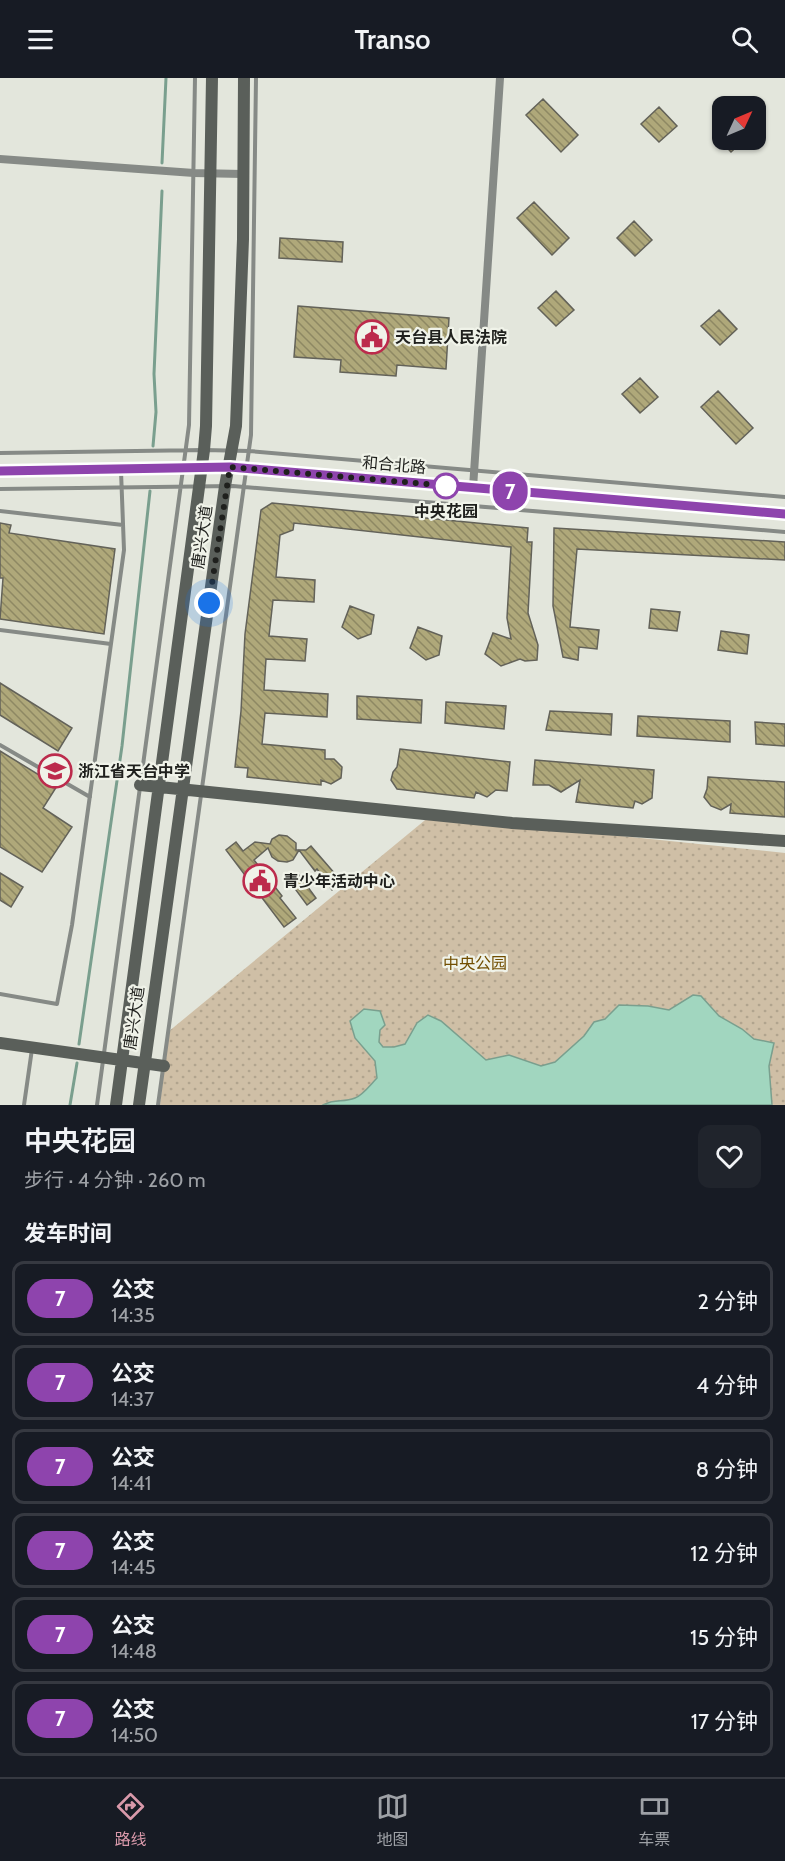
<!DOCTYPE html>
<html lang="zh">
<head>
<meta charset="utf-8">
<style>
  body { margin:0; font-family:Cabin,"Noto Sans SC",sans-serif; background:#20242c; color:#f1f3f6; height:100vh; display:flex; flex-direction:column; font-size:22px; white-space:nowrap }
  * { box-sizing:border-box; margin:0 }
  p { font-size:20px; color:#9ea1a6 }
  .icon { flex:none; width:33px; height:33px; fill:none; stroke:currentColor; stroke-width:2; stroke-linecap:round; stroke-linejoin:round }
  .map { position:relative; height:1027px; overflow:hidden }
  .details { display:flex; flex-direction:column; background:#171b24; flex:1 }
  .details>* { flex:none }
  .badge { padding:0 12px; border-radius:20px; font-size:21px; line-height:39px }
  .needle { width:39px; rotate:46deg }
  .fabs { position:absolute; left:712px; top:18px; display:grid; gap:12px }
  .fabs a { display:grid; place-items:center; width:54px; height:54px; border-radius:12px; background:#171b24; box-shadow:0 2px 4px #0004; font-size:30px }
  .you { position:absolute; width:30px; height:30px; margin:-15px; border:4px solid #fff; border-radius:50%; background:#1a73e8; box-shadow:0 0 0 9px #1a73e833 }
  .map>.badge { position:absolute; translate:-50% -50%; box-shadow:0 0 0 3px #fff }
  h2 { padding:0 24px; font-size:22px; line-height:54px }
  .round { display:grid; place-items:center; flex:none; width:63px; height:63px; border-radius:12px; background:#20242c }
  .head { display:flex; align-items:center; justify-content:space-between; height:102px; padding:0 24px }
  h1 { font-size:28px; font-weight:600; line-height:45px }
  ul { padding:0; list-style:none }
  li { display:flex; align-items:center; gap:18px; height:75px; margin:0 12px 9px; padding:0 12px; border:3px solid #363941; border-radius:12px }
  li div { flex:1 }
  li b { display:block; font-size:22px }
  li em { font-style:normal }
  li .badge { min-width:66px; font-weight:700; text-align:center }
  header { display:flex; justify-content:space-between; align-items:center; height:78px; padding:0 24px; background:#171b24; font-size:27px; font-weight:600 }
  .tabs { display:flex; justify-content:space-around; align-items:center; height:84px; border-top:2px solid #363941; background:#171b24; font-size:16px; color:#9ea1a6 }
  .tabs a { display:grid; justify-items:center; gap:3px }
  .tabs .active { color:#d999aa }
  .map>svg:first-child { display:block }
  .grass { fill:url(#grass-dots) }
  .water { fill:#a1d6bf; stroke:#7a9f8e; stroke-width:1.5 }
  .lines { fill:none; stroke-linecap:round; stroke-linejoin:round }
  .stream { stroke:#7a9f8e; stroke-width:3 }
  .building { fill:url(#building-back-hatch); stroke:#636259; stroke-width:1.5 }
  .lane { stroke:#868a86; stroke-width:4 }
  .street { stroke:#868a86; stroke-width:8 }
  .secondary { stroke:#5a5f5a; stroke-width:12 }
  .line-casing { stroke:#fff; stroke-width:14 }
  .line { stroke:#8e44ad; stroke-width:9 }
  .walk { stroke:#1f201d; stroke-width:6; stroke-dasharray:0 10.8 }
  .stop-dot { fill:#fff; stroke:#8e44ad; stroke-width:3 }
  .labels { text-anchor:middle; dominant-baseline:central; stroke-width:4.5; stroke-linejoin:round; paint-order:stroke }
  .poi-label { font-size:16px; font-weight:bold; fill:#1f201d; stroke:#f0f3e9; text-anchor:start }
  .street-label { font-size:16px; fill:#1f201d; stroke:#f0f3e9 }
  .stop-label { font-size:16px; font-weight:bold; fill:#1f201d; stroke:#f0f3e9 }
  .park-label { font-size:16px; fill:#724f02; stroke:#f0f3e9 }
</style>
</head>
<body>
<header><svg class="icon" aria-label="menu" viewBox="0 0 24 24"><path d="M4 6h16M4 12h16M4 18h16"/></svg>Transo<svg class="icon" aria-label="search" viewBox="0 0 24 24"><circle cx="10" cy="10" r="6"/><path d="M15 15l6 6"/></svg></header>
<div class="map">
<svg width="785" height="1027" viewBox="0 0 785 1027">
  <defs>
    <pattern id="grass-dots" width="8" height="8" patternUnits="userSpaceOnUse" patternTransform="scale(1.5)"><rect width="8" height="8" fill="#cfbfa6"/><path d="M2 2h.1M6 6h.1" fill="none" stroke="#b1a48e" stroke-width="1.8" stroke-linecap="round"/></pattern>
    <pattern id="building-back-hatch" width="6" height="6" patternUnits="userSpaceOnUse" patternTransform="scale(1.5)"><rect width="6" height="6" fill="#afa87a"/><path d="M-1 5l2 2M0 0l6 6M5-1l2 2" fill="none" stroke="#8e8863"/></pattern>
  </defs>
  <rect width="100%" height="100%" fill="#e3e6dc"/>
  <path class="grass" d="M430,738l355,37v252h-625l8,-73z"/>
  <path class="water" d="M693,917l8,1 18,20 23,13 12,10 20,4 -5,23 3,39h-449c12,-7 20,-2 32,-7 8,-3 16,-14 22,-20l-2,-17 -20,-23 -5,-17 14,-12 16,2 5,14 -5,5 -1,12 4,5h11l11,-3 12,-21 11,-8 13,6 45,39 23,-5 32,11 14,-4 29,-26 10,-14 11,-3 14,-14 29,1 21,4z"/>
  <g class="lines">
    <path class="stream" d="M162,85l4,-85
      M153,368l3,-34 -2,-38 8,-183
      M79,966l43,-298 28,-255
      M70,1027l7,-42"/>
  </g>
  <path class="building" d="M543,21l35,36 -17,17 -35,-37z
    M659,29l18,19 -18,16 -18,-18z
    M723,46v16h21l-13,12 -18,-19z
    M534,124l35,36 -17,17 -35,-37z
    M634,143l18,19 -17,16 -18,-18z
    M280,160l63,4 -1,20 -63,-4z
    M556,213l18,19 -18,16 -18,-18z
    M298,228l151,12 -3,51 -49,-4 -1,11 -56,-4 1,-12 -47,-3z
    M719,232l18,19 -17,16 -19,-19z
    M640,300l18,19 -18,16 -18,-19z
    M718,313l35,37 -17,16 -35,-37z
    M272,425l256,25 -1,14h5l-4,71 10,32 -1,15 -12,1 -5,-2 -19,7 -16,-12 8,-21 18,6 -4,-21 4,-71 -217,-24 -1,7 -13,5 -4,42 39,3 -1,22 -41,-2 -4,36 38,3 -2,22 -39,-2 -2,31 64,4 -1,23 -62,-4 -3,31 63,6v9h9l8,8 -1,11 -10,6 -10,-4v5l-74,-8 1,-9 -13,-1 6,-56 4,-77 16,-124z
    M0,445l11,2 -2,8 106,16 -11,85 -104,-15 3,-41h-3z
    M554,450l231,14v18l-208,-11 -7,78 29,3 -2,19 -18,-2 -1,13 -15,-3 -10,-51z
    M350,528l24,9 -3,19 -13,5 -16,-12z
    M651,531l29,3 -3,19 -28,-3z
    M418,549l24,9 -3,19 -13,5 -16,-12z
    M721,553l28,4 -2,19 -29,-4z
    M0,605l72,45 -14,23 -58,-36z
    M357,618l65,4 -1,23 -64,-4z
    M446,624l60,4 -2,23 -59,-6z
    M550,633l62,3 -1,21 -65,-5z
    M638,638l92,5v21l-93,-6z
    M755,644l30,2v22l-29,-2z
    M400,671l110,13 -3,29 -11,-1 -9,7 -11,-5 -2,6 -77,-9 -6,-9 2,-8 4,-5z
    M0,673l57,35 -14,22 29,19 -30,45 -42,-25z
    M535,682l119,10 -2,28 -10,6 -7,-3 -2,7 -57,-6 4,-22 -19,12 -12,-7h-16z
    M708,699l77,5v35l-55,-4 1,-9 -10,6 -10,-4 -7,-9 3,-8z
    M279,757l8,1 9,7v7h10l5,-4 31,36 -10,8 -15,-21 -2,2 -16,-21 -6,10 -6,2 -9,-1 -6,-4 -4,-9 -14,12 28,36 -2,2 16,20 -12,9 -58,-77 10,-8 7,9 12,-9 15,2 2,-5z
    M0,795l23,14 -12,20 -11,-7z
    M299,797l17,23 -9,7 -17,-23z"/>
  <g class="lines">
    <path class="lane" d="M0,375l204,-3 45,1 536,46
      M0,411l233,-3 552,46
      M0,433l123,14
      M0,552l111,14
      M0,667l90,52
      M0,916l57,10 15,-79 52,-375 -3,-79
      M24,1027l8,-56
      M97,1027l92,-680 6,-347
      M158,1027l93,-670 5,-357"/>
    <path class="street" d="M0,81l194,14 49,1
      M473,410l27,-410"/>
    <path class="secondary" d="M0,393l230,-4 555,47
      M140,707l372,38 273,18
      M0,965l164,23
      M116,1027l88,-655 2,-24 6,-348
      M139,1027l86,-619 11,-60 7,-187 1,-161"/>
  </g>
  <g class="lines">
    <defs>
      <path id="line" d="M0,393l230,-4 555,47"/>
    </defs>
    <use href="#line" class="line-casing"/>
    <use href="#line" class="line"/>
    <path class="walk" d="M209,525l21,-136 220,19h-4"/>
  </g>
  <defs>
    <symbol id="civic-ring" viewBox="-11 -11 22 22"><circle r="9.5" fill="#f0f3e9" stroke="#bc2b4c" stroke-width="1.5"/><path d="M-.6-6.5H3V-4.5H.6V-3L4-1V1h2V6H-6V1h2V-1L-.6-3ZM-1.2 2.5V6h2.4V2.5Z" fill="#bc2b4c"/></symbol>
    <symbol id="school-ring" viewBox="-11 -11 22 22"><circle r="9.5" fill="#f0f3e9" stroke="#bc2b4c" stroke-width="1.5"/><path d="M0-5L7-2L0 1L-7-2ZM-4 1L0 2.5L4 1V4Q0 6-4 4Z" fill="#bc2b4c"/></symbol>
  </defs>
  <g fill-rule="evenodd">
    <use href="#civic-ring" x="353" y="240" width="38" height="38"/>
    <use href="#school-ring" x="36" y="674" width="38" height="38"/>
    <use href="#civic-ring" x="241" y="784" width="38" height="38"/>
  </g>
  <circle class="stop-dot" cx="446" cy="408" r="12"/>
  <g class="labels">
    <g class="poi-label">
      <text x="395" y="259">天台县人民法院</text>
      <text x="78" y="693">浙江省天台中学</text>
      <text x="283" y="803">青少年活动中心</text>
    </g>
    <g class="street-label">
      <text transform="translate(394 387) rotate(5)">和合北路</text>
      <text transform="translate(202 459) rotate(-82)">唐兴大道</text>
      <text transform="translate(134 940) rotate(-82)">唐兴大道</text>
    </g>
    <g class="stop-label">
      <text x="446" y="433">中央花园</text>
    </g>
    <g class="park-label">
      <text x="475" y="885">中央公园</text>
    </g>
  </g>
</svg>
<div class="fabs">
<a><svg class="needle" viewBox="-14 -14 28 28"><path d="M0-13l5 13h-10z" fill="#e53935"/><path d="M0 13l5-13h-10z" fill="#9ea1a6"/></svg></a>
</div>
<div class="you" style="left:209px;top:525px"></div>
<b class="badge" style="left:510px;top:413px;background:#8e44ad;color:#fff">7</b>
</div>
<section class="details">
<div class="head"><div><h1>中央花园</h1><p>步行 · 4 分钟 · 260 m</p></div><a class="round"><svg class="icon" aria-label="heart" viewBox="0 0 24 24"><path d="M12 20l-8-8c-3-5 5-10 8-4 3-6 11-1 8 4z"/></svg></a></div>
<h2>发车时间</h2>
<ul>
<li><span class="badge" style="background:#8e44ad;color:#fff">7</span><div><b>公交</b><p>14:35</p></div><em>2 分钟</em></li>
<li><span class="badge" style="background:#8e44ad;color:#fff">7</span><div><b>公交</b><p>14:37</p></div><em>4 分钟</em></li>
<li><span class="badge" style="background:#8e44ad;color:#fff">7</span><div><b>公交</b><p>14:41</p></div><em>8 分钟</em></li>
<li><span class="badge" style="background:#8e44ad;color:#fff">7</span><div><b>公交</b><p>14:45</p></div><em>12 分钟</em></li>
<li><span class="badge" style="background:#8e44ad;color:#fff">7</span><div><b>公交</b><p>14:48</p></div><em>15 分钟</em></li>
<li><span class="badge" style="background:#8e44ad;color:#fff">7</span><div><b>公交</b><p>14:50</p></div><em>17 分钟</em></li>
</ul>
</section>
<nav class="tabs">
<a class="active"><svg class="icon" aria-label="directions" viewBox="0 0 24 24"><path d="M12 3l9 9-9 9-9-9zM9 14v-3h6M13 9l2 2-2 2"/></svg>路线</a>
<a><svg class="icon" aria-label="map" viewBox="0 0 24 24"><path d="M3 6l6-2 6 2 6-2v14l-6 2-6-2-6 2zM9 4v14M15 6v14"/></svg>地图</a>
<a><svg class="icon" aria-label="tickets" viewBox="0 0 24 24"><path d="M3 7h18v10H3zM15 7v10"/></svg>车票</a>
</nav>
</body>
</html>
